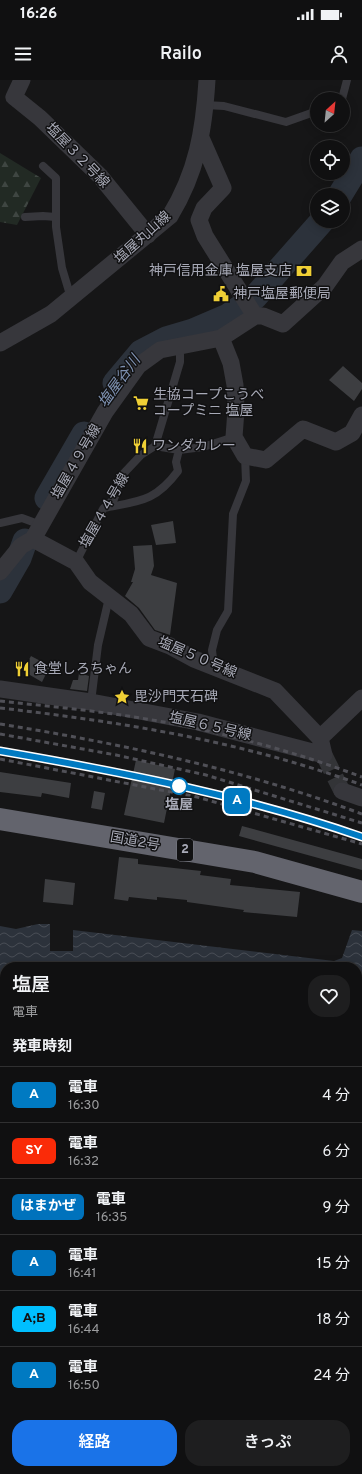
<!DOCTYPE html>
<html lang="ja">
<head>
<meta charset="utf-8">
<style>
  body { margin:0; font-family:Overpass,"Noto Sans JP",sans-serif; background:#1e1e1f; color:#f1f3f6; height:100vh; display:flex; flex-direction:column; font-size:15px; white-space:nowrap }
  * { box-sizing:border-box; margin:0 }
  p { font-size:13px; color:#9c9d9f }
  .icon { flex:none; width:22px; height:22px; fill:none; stroke:currentColor; stroke-width:2; stroke-linecap:round; stroke-linejoin:round }
  .map { position:relative; flex:1; overflow:hidden }
  .details { position:absolute; left:0px; top:882px; width:362px; height:512px; display:flex; flex-direction:column; background:#101011; border-radius:16px 16px 0 0; box-shadow:0 2px 10px #0003,0 0 0 1px #303031 }
  .details>* { flex:none }
  .badge { padding:0 8px; border-radius:6px; font-size:14px; line-height:26px }
  .needle { width:26px; rotate:27deg }
  .controls { position:absolute; left:310px; top:12px; display:grid; gap:8px }
  .controls a { display:grid; place-items:center; width:40px; height:40px; border-radius:50%; background:#101011; box-shadow:0 2px 10px #0003,0 0 0 1px #303031; font-size:20px }
  .map>.badge { position:absolute; translate:-50% -50%; box-shadow:0 0 0 2px #fff }
  h2 { padding:0 12px; font-size:15px; line-height:36px }
  .round { display:grid; place-items:center; flex:none; width:42px; height:42px; border-radius:16px; background:#1e1e1f }
  .overview { display:flex; align-items:center; justify-content:space-between; height:68px; padding:0 12px }
  h1 { font-size:19px; font-weight:600; line-height:30px }
  .action { display:flex; gap:8px; margin-top:auto; padding:8px 12px }
  .action a { flex:1; height:46px; border-radius:16px; background:#1a73e8; color:#fff; font-size:16px; font-weight:600; line-height:46px; text-align:center }
  .action a+a { background:#1e1e1f; color:#f1f3f6 }
  ul { padding:0; list-style:none }
  li { display:flex; align-items:center; gap:12px; height:56px; padding:0 12px; border-top:1px solid #303031 }
  li div { flex:1 }
  li b { display:block; font-size:15px }
  li em { font-style:normal }
  li .badge { min-width:44px; font-weight:700; text-align:center }
  .status { display:flex; justify-content:space-between; align-items:center; height:28px; padding:0 20px; background:#101011; direction:ltr }
  .status svg { height:11px; fill:currentColor }
  header { display:flex; justify-content:space-between; align-items:center; height:52px; padding:0 12px; background:#101011; font-size:18px; font-weight:600 }
  .map>svg:first-child { display:block }
  .forest { fill:url(#forest-firs) }
  .water { fill:url(#water-waves); fill-rule:evenodd }
  .lines { fill:none; stroke-linecap:round; stroke-linejoin:round }
  .river { stroke:#2c323b; stroke-width:25 }
  .building { fill:#3d3e41 }
  .street-tunnel { stroke:#333437; stroke-width:17; stroke-dasharray:17 8; stroke-linecap:butt }
  .lane { stroke:#37373c; stroke-width:8 }
  .street { stroke:#37373c; stroke-width:17 }
  .highway { stroke:#63646d; stroke-width:22 }
  .rail { stroke:#505057; stroke-width:3; stroke-dasharray:5 4; stroke-linecap:butt }
  .line-casing { stroke:#fff; stroke-width:9 }
  .line { stroke:#007ac2; stroke-width:6 }
  .stop-dot { fill:#fff; stroke:#007ac2; stroke-width:2 }
  .labels { text-anchor:middle; dominant-baseline:central; stroke-width:3; stroke-linejoin:round; paint-order:stroke }
  .shield { fill:#111112; stroke:#7b7c86; stroke-width:1 }
  .shield-label { font-size:13px; font-weight:bold; fill:#a8aab7 }
  .street-label { font-size:14px; fill:#a8aab7; stroke:#111112 }
  .poi-label { font-size:14px; fill:#a8aab7; stroke:#111112; text-anchor:start }
  .stop-label { font-size:14px; font-weight:bold; fill:#a8aab7; stroke:#111112 }
  .water-label { font-size:15px; font-style:italic; fill:#7f92b2; stroke:#111112 }
</style>
</head>
<body>
<div class="status"><b>16:26</b><svg viewBox="0 0 49 12"><path d="M0 12V9h3v3zM5 12V6h3v6zM10 12V3h3v9zM15 12V0h3v12zM26 1h20v11H26zM47 4h2v5h-2z"/></svg></div>
<header><svg class="icon" aria-label="menu" viewBox="0 0 24 24"><path d="M4 6h16M4 12h16M4 18h16"/></svg>Railo<svg class="icon" aria-label="person" viewBox="0 0 24 24"><circle cx="12" cy="8" r="4"/><path d="M4 21q1-7 8-7t8 7"/></svg></header>
<div class="map">
<svg width="362" height="1394" viewBox="0 0 362 1394">
  <defs>
    <pattern id="forest-firs" width="22" height="20" patternUnits="userSpaceOnUse"><rect width="22" height="20" fill="#222a24"/><path d="M5 1l3.5 6h-7zM16 11l3.5 6h-7z" fill="#3f4642"/></pattern>
    <pattern id="water-waves" width="16" height="10" patternUnits="userSpaceOnUse"><rect width="16" height="10" fill="#2c323b"/><path d="M0 5q4-4 8 0t8 0" fill="none" stroke="#484d55"/></pattern>
  </defs>
  <rect width="100%" height="100%" fill="#161617"/>
  <path class="forest" d="M0,73l41,25 -24,47 -17,-3z"/>
  <path class="water" d="M38,844h12v27h23v-21l261,31 8,-3 10,-28 10,1v543h-362v-548l16,3zM5,887h352v502h-352z"/>
  <g class="lines">
    <path class="river" d="M340,115l22,-36
      M115,303l26,-31 25,-13 27,-8 35,-15 27,-19 67,-76
      M47,418l37,-64
      M0,511l19,-33 6,-17"/>
  </g>
  <path class="building" d="M343,286l19,17v6l-8,12 -25,-21z
    M173,441l3,22 -20,2 -5,-20z
    M152,465l2,21 -3,9 26,8 -7,52 -15,-5 -16,-22 -14,-12 8,-14h-2l4,-13 -2,-23z
    M31,576l19,10 -8,16 -19,-11z
    M79,593l10,3 -2,15 -17,-2 3,-9h5z
    M136,680l39,9 -11,54 -40,-8z
    M0,692l71,11 -2,15 -27,-5 -1,4 -41,-5z
    M94,711l11,2 -3,17 -11,-2z
    M242,746l120,33v11l-123,-34z
    M119,777l19,2v5l63,7 -1,4 31,4 -1,6 70,7 -3,25 -54,-5 1,-2 -57,-8v-2l-30,-3v3l-28,-3 -1,4 -14,-2z
    M45,799l30,4 -2,22 -30,-3z"/>
  <g class="lines">
    <path class="street-tunnel" d="M324,675l18,36"/>
    <path class="lane" d="M342,19l5,-19
      M205,25l19,1 62,16 31,-11
      M43,86l13,12v49l6,41 9,30
      M25,137l18,-1 13,1
      M155,366l25,-84v-16
      M104,428c35,-7 51,-6 74,-37l-2,-9 3,-12 24,-3 31,-10
      M0,443l22,-5 19,7
      M76,482l27,-53 11,-10 10,-26 17,-18 14,-9 24,4
      M214,587l-2,-17 5,-20 11,-19 5,-97 13,-33 -1,-25
      M91,622l7,-57 11,-47"/>
    <path class="street" d="M22,0l-8,17 26,21 60,58 48,59
      M201,58l22,50 -19,20 -5,12 6,16 50,80
      M221,258l10,25 4,22 1,25 -2,27 11,19 21,4 37,-31 33,13 16,-9 10,-18
      M0,263l51,-29 119,-98c27,-44 34,-86 37,-136
      M33,459l72,-127 33,-46 22,-16 61,-12 34,-22h8l20,8 42,-38 17,-24 20,-13
      M0,492l21,-26 12,-7
      M0,609l91,13 107,20 126,33 -4,-17 -45,-47 -81,-32 -24,-13 -21,-8 -18,-24 -41,-32 -14,-20 -43,-23
      M320,658l42,-40
      M342,711l20,7"/>
    <path class="highway" d="M0,739l255,43 107,30"/>
    <path class="rail" d="M0,621c35,4 71,7 106,12 86,11 174,33 256,64
      M0,628c123,14 245,34 362,77
      M0,644c123,20 245,46 362,90
      M0,654l116,21 90,20 156,48
      M0,671c122,21 245,44 362,86
      M0,679l197,38 165,47"/>
  </g>
  <g class="lines">
    <defs>
      <path id="line" d="M0,671c122,21 245,45 362,86"/>
    </defs>
    <use href="#line" class="line-casing"/>
    <use href="#line" class="line"/>
  </g>
  <defs>
    <symbol id="bank-bare" viewBox="-9 -9 18 18"><path d="M-6-4H6V4H-6ZM0-2.3a2.3 2.3 0 1 0 0 4.6a2.3 2.3 0 1 0 0-4.6Z" fill="#efcf35" stroke="#111112" stroke-width="2.5" paint-order="stroke"/></symbol>
    <symbol id="civic-bare" viewBox="-9 -9 18 18"><path d="M-.6-6.5H3V-4.5H.6V-3L4-1V1h2V6H-6V1h2V-1L-.6-3ZM-1.2 2.5V6h2.4V2.5Z" fill="#efcf35" stroke="#111112" stroke-width="2.5" paint-order="stroke"/></symbol>
    <symbol id="supermarket-bare" viewBox="-9 -9 18 18"><path d="M-6-5.5h2.5l.6 2H6L4.5 2H-2.5L-4.4-4H-6ZM-1.5 3.2a1.3 1.3 0 1 0 .1 0ZM3 3.2a1.3 1.3 0 1 0 .1 0Z" fill="#efcf35" stroke="#111112" stroke-width="2.5" paint-order="stroke"/></symbol>
    <symbol id="restaurant-bare" viewBox="-9 -9 18 18"><path d="M-5-6h1v4h1v-4h1v4h1v-4h1v5L-1.5 .5V6h-2V.5L-5-1ZM5-6V6H3V1.5H1.5Q1.5-4 5-6Z" fill="#efcf35" stroke="#111112" stroke-width="2.5" paint-order="stroke"/></symbol>
    <symbol id="sight-bare" viewBox="-9 -9 18 18"><path d="M0-6L1.8-2.2L6-1.7L2.9 1.2L3.7 5.4L0 3.3L-3.7 5.4L-2.9 1.2L-6-1.7L-1.8-2.2Z" fill="#efcf35" stroke="#111112" stroke-width="2.5" paint-order="stroke"/></symbol>
  </defs>
  <g fill-rule="evenodd">
    <use href="#bank-bare" x="293" y="180" width="22" height="22"/>
    <use href="#civic-bare" x="210" y="203" width="22" height="22"/>
    <use href="#supermarket-bare" x="130" y="312" width="22" height="22"/>
    <use href="#restaurant-bare" x="129" y="355" width="22" height="22"/>
    <use href="#restaurant-bare" x="11" y="578" width="22" height="22"/>
    <use href="#sight-bare" x="111" y="606" width="22" height="22"/>
  </g>
  <circle class="stop-dot" cx="179" cy="706" r="8"/>
  <g class="labels">
    <rect class="shield" x="177" y="759" width="16" height="22" rx="3"/>
    <g class="shield-label">
      <text x="185" y="770">2</text>
    </g>
    <g class="street-label">
      <text transform="translate(77 76) rotate(46)">塩屋３２号線</text>
      <text transform="translate(143 158) rotate(-42)">塩屋丸山線</text>
      <text transform="translate(77 382) rotate(-60)">塩屋４９号線</text>
      <text transform="translate(105 431) rotate(-60)">塩屋４４号線</text>
      <text transform="translate(197 578) rotate(23)">塩屋５０号線</text>
      <text transform="translate(210 647) rotate(13)">塩屋６５号線</text>
      <text transform="translate(135 762) rotate(10)">国道2号</text>
    </g>
    <g class="poi-label">
      <text x="292" y="191" text-anchor="end">神戸信用金庫 塩屋支店</text>
      <text x="233" y="214">神戸塩屋郵便局</text>
      <text x="153" y="315">生協コープこうべ<tspan x="153" dy="16">コープミニ 塩屋</tspan></text>
      <text x="152" y="366">ワンダカレー</text>
      <text x="34" y="589">食堂しろちゃん</text>
      <text x="134" y="617">毘沙門天石碑</text>
    </g>
    <g class="stop-label">
      <text x="179" y="725">塩屋</text>
    </g>
    <g class="water-label">
      <text transform="translate(120 302) rotate(-54)">塩屋谷川</text>
    </g>
  </g>
</svg>
<div class="controls">
<a><svg class="needle" viewBox="-14 -14 28 28"><path d="M0-13l5 13h-10z" fill="#e53935"/><path d="M0 13l5-13h-10z" fill="#9c9d9f"/></svg></a>
<a><svg class="icon" aria-label="locate" viewBox="0 0 24 24"><circle cx="12" cy="12" r="6"/><path d="M12 2v4M12 18v4M2 12h4M18 12h4"/></svg></a>
<a><svg class="icon" aria-label="layers" viewBox="0 0 24 24"><path d="M12 4l9 5-9 5-9-5zM3 14l9 5 9-5"/></svg></a>
</div>
<b class="badge" style="left:237px;top:721px;background:#007ac2;color:#fff">A</b>
<section class="details">
<div class="overview"><div><h1>塩屋</h1><p>電車</p></div><a class="round"><svg class="icon" aria-label="heart" viewBox="0 0 24 24"><path d="M12 20l-8-8c-3-5 5-10 8-4 3-6 11-1 8 4z"/></svg></a></div>
<h2>発車時刻</h2>
<ul>
<li><span class="badge" style="background:#007ac2;color:#fff">A</span><div><b>電車</b><p>16:30</p></div><em>4 分</em></li>
<li><span class="badge" style="background:#fa2b08;color:#fff">SY</span><div><b>電車</b><p>16:32</p></div><em>6 分</em></li>
<li><span class="badge" style="background:#0072bc;color:#fff">はまかぜ</span><div><b>電車</b><p>16:35</p></div><em>9 分</em></li>
<li><span class="badge" style="background:#0072bc;color:#fff">A</span><div><b>電車</b><p>16:41</p></div><em>15 分</em></li>
<li><span class="badge" style="background:#00bfff;color:#111">A;B</span><div><b>電車</b><p>16:44</p></div><em>18 分</em></li>
<li><span class="badge" style="background:#007ac2;color:#fff">A</span><div><b>電車</b><p>16:50</p></div><em>24 分</em></li>
</ul>
<div class="action"><a>経路</a><a>きっぷ</a></div>
</section>
</div>
</body>
</html>
